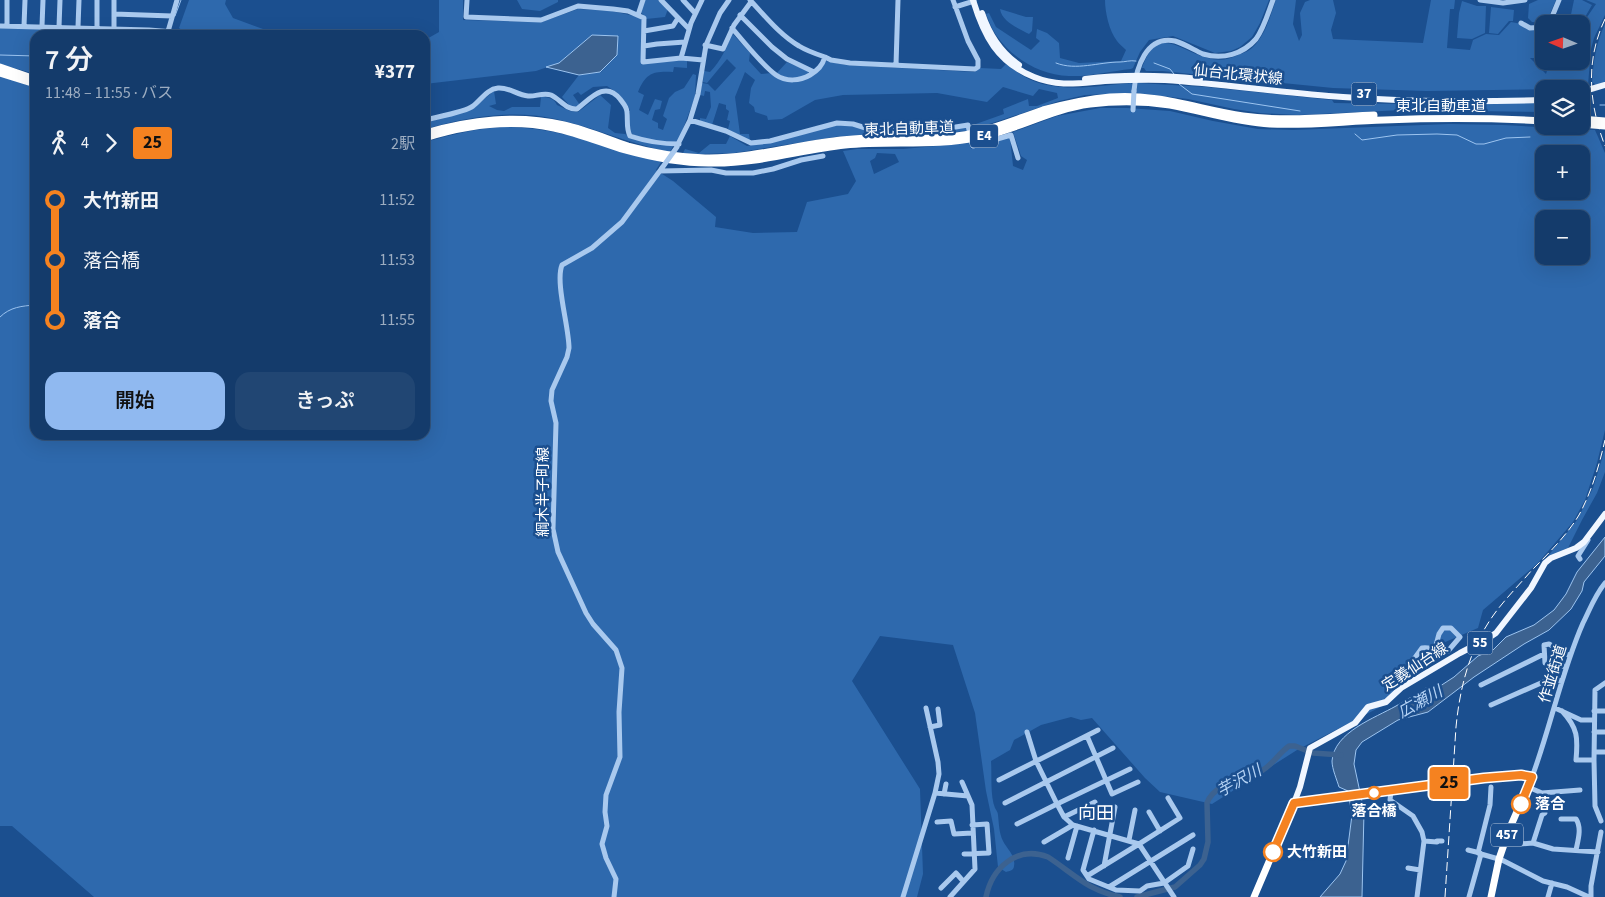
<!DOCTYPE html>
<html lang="ja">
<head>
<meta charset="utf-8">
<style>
  body { margin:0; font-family:"Source Sans 3","Noto Sans JP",sans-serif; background:#214673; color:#f1f3f6; height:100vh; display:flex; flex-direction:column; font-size:19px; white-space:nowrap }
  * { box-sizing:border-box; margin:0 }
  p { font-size:16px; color:#9dadc1 }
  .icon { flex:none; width:28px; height:28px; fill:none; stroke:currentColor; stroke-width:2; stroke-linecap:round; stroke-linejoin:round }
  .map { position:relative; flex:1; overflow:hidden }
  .drawer { position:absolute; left:30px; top:30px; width:400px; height:410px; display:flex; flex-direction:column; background:#143b6b; border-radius:15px; box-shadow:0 5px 20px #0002,0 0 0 1px #33557e }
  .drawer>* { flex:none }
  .badge { padding:0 10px; border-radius:4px; font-size:18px; line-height:32px }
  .needle { width:32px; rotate:272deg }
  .controls { position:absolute; left:1535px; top:15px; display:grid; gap:10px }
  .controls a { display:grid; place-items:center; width:55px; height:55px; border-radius:10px; background:#143b6b; box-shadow:0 5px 20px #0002,0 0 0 1px #33557e; font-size:25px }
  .map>.badge { position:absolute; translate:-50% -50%; box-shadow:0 0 0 2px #fff }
  .legs { display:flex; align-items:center; gap:8px; height:55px; padding:0 15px; font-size:16px }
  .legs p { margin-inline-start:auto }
  .headline { display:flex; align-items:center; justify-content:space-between; height:85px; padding:0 15px }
  h1 { font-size:28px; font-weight:600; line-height:38px }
  .cta { display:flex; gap:10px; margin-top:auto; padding:10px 15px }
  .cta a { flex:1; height:58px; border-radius:15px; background:#90b9f0; color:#111; font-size:20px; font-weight:600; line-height:58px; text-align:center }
  .cta a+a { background:#214673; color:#f1f3f6 }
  ul { padding:0 15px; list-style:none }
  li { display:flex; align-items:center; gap:18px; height:60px; font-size:19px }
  li i { display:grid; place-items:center; width:8px; height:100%; margin:0 6px; background:currentColor }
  li i::after { content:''; width:12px; height:12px; margin:-6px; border:4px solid; border-radius:50%; background:#143b6b }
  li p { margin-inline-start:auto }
  li:first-child i { background:linear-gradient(#0000 50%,currentColor 0) }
  li:last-child i { background:linear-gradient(currentColor 50%,#0000 0) }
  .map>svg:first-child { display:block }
  .green { fill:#2e69ad; fill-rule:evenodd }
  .water { fill:#3c6290; stroke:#9cc4f0 }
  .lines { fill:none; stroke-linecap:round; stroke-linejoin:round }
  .stream { stroke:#9cc4f0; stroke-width:1 }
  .river { stroke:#3c6290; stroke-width:5.5 }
  .minor { stroke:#a9c9ee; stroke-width:5 }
  .major { stroke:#f0f6ff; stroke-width:6 }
  .highway { stroke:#fff; stroke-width:7 }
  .rail { stroke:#fff; stroke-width:1; stroke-dasharray:9 4; stroke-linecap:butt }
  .minor-bridge { stroke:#a9c9ee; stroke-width:5 }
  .highway-bridge { stroke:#fff; stroke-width:7 }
  .line-1-casing { stroke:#fff; stroke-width:11 }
  .line-1 { stroke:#f58220; stroke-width:8 }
  .stop-1-dot { fill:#fff; stroke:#f58220; stroke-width:2.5 }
  .labels { text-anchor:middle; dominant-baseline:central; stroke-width:5; stroke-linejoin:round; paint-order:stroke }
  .shield { fill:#1b4f8f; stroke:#bbcadd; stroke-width:1 }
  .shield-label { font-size:14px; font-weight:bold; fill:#fff }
  .street-label { font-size:15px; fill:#fff; stroke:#1b4f8f }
  .stop-label { font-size:15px; font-weight:bold; fill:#fff; stroke:#1b4f8f; text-anchor:start }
  .water-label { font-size:16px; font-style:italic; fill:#b5d3f5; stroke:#1b4f8f }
  .quarter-label { font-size:18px; fill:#fff; stroke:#1b4f8f }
</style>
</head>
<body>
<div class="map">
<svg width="1605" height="897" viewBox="0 0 1605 897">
  <rect width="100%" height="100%" fill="#1b4f8f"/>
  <path class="green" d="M189,0h37l-1,4 8,14 30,11 4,6h-78l-10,-7z
    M439,0h24v20l79,2 36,-13 34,2 31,7 -2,45 46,-3v8l-13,-1 -1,5c-20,-1 -27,1 -35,20l6,3 -5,15 9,5 7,-16 7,2 -2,8 -5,1 -3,10 6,3v5l5,2 4,-11 -4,-3 6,-18 6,-6 9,-4 9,-14 3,1 -1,22 -17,45c-15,2 -32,-2 -46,-8l-2,-3v-21l-11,-16 -12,-8 -14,1 -12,8 -3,-3 -5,3 7,10 -3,2 -7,-1 -8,-9 17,-22 22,-3 16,-17 1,-19 -26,-1 -33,28 -23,8 -111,13v-44l14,-8z
    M517,0h41v2l-18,9 -18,-2z
    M645,0h13l10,9 -3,8 -19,2 -5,-7z
    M1105,0h164l-9,23 -8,14 -12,10 -9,4 -16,2 -42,-17 -24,4 -9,12 -7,16 -2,1c-20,2 -42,8 -62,7 -29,-1 -56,-17 -73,-41 -4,-6 -7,-14 -10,-21l3,-1 7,14 35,23 9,-9 -4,-3 1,-9 10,4 12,10 1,15 19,5 42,-2 5,-11c-3,-3 -7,-6 -9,-9 -8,-10 -12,-29 -12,-41z
    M1276,0h20l-3,24 6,17 3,-6 -2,-22 5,-11 5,-2h23l3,13 -5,17 2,9 90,4 8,-43h24l-1,9h-4l-3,39 23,2 3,-10 13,-6 13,1 12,-13 33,6v30h-14l16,16 4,-13h31v-35l15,-22 -10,-4h19v15l-11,23 -3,11 -3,36 -23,4 -138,2 -94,-3 -171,-17h-16l-2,-3h-2c16,-45 37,-17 66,-10 10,3 20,2 30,-3 4,-2 10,-3 14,-7 13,-12 18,-31 24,-48z
    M1538,0h18l-10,23 -14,-1 -4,-4 1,-14z
    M1574,0h8l10,5 -11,19h-12z
    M1462,1l15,5h9l-1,27 -13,6 -15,-1 2,-25z
    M1491,7l23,3 -1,11h-4l-11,13 -9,-1z
    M1000,9l26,8h7l-1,14 -3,3c-11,-6 -27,-12 -29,-25z
    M1605,24v58l-10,3 -1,-2 -2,1c1,-21 4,-41 13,-60z
    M0,28l93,2 2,5h-60v39l-35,-10z
    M732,33l18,20 -1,8 12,13 10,-1 4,4 30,2 21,-18 20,4 128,7 6,-4 21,1 5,-5c6,4 12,9 19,13 30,17 73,9 106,6l2,2 -1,8 -47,2 -26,6 -88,29 2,-5 31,-11 -1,-5 25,-10 1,7h8l21,-8 -1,-5 -18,-4 -6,7 -30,-9 -16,15 -50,-9 -94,2 -28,5 -33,19 -14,1 -1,-4 -12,-4 -1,-5 -5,-4 2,-15 4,-8 -10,-8 -10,25 5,37h9l1,7 -22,-12 2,-8 -3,-1 2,-9 -3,-2v-4l-7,-2 -7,22 -12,-4v-3l6,1 5,-12 -1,-15 -5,-1 -1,5 -4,-1 2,-12 6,1 7,7 21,-23 -9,-9 -20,24 -4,-1 1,-11 6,1c11,-11 17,-25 22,-39z
    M787,62l21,9v3c-11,6 -20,4 -32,0z
    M0,77l15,3 20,8v347h390v-293c25,-7 53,-14 79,-15 53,0 106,20 157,35l-5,8 17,11 43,36 -1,10 38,6 44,-1 10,-30 41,-8 8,-13 -13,-30 14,-2h46l67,-6 1,6 39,-12 3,29 10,4 4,-10 -6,-4 -8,-24 44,-16 43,-8h27l43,3 43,10 45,8 35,1 156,-6 54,1 92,5 10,23v277l-8,33 -12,37 -12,22 -36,42 -54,46 -5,18 -56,24 -23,31 -11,20 -91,47 -85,54 -52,-12 -15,-14 -53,-60 -11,2 -10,-3 -30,8 -27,15 -4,10 -19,11c1,13 -1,35 4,47 1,2 3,4 3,7 1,9 1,18 5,26 4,8 13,15 11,25 0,4 -4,5 -8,6l-8,-5 -4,-38 -8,-38 -11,-78 -22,-68 -73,-9 -28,45 68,108 3,85 -6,23h-823l-82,-71h-12zM877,153l18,1 4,8 -25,12 -4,-13 5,-3zM1544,154h37v37h-37zM1544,219h37v37h-37z
    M1138,83l68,4 126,13 2,3 68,1 142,-2v10l-141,-2 -105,5 -38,-2 -26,-4 -46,-10 -52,-6z
    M494,91l2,13 -7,2 8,4 7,1 8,-4h28l1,-10c7,0 13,1 16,8l13,6 8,1 22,-17 11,10 -3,23 7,5 10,1 8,5 40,7 -3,6c-39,-8 -75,-24 -114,-33 -44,-10 -88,-2 -131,10v-6l47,-14z
    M834,124l18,1 17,6 98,-4 1,4 -47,4 -80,1 -107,17 -34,1 -17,-1 2,-4 14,4 11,-9h16l4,-8 17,10 24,-4z
    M1605,449v23l-8,21 -15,27 -14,28 -20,8 29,-36 16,-32z"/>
  <path class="water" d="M592,35l26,1 -1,19 -17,17 -21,3 -33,-8 13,-4z
    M1605,537v19l-21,26 -2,9 -11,18 -22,21 -25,14 -50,33 -46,35 -30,8 -36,22 -6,8 -2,14 10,47 -2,86h-42l20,-23 6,-13 6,-46 -4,-24 -9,-4c-2,-7 -7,-18 -7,-26 2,-29 43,-43 64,-55 11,-6 20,-12 30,-18l8,2 20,-13 24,-21 15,-6 13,-13 28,-12 20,-15 12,-16 11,-22z"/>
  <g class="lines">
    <path class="stream" d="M175,16l6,-16
      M0,55l35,1
      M1056,63c20,8 43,-1 64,-1 5,0 10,-2 16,-1
      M1154,63l16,6 4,5
      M1179,84l13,10 108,17
      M1600,105h5
      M1581,107h4
      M1355,134l7,6 35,-5 40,-1 20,1 19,9h8l22,-6 24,-1
      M0,317c10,-10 22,-11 35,-12"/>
    <path class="river" d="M986,897c6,-29 31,-52 62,-40 26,17 39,33 72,40
      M1137,897l38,-10 25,-22 4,-6 4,-17 -1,-39c8,-21 38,-23 56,-33 10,-6 16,-17 26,-24h6l18,7 28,2"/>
    <path class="minor" d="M467,0l-1,17 75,3 37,-14 35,3 15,2 16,7 -1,44 38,-4 22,2
      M661,0l28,29
      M683,0l12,13
      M1480,0l23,3 22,-3
      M955,7l19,-6
      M114,14l58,2
      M638,15l5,-15
      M740,15l32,32 15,12 27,13
      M1521,23l9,5 14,-1
      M1549,24l10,-24
      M0,26l149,4 25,2 4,3
      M7,26v-26
      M24,26l1,-26
      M42,26l1,-26
      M59,27l1,-27
      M78,27l1,-27
      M732,28c11,13 31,38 44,47 10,7 24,6 34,0 8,-5 12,-9 15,-18 -9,-3 -18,-6 -26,-11 -19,-11 -34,-30 -49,-46
      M644,31l29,-5 5,-8
      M97,35v-35
      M114,35v-35
      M167,35l10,-35
      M705,45l18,4 11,-24 17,-23
      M644,46l13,-2 28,-2
      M825,57l6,3 19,3 125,6 3,-2v-7l-10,-19 -15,-41
      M681,58l10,-35 11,-23
      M896,65l2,-65
      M1134,91c2,-23 12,-56 41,-50 10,3 19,9 28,13 20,6 40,0 53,-15 8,-11 12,-26 17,-39
      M425,120c11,-3 41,-8 48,-14 8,-6 14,-17 25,-18 11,-1 19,7 30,8 7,1 15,-4 23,-1 9,4 15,15 26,14 13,-10 28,-29 43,-10 3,4 7,8 7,13 1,8 -1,17 3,24 15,5 32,8 49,8
      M690,120l36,11 25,12 19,-2 67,-18 16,1 19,6h65l31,-5 1,5
      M972,143l1,3 38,-11 7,23
      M677,146l13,-26 8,-26 8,-49 14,-32 9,-13
      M660,171l51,-1 15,3h27l20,-4 28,-9 22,-4
      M1580,559l-2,-3 10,-16
      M1566,667l-13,-4h-8l-1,-18 5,-1 21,12
      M1481,685l63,-31
      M1401,688l-3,-7 24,-33c9,-1 17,2 26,3l12,-14 -9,-9h-8l-4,6 -4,15
      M1491,705l59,-26 12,2
      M1555,708l26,12h13
      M1562,711c16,17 16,27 14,49h18
      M1594,711h11
      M930,727l10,-2 -2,-16
      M1027,732l9,29 21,43 73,-35
      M1594,732h11
      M1087,736l25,58 26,-12
      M1594,752h11
      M1532,777c19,-51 29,-104 51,-154 7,-14 12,-28 22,-40
      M999,780l99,-50
      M1528,787l14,6 38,-3
      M1391,791l-1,9 23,16 9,16 2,9 -7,56
      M935,793l33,3
      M944,794l2,-10
      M1005,803l108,-55
      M1149,812l11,19
      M1064,817l31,-15
      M1561,819h15c6,9 2,21 0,31
      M1601,821l-6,-15 -1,-46 1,-70 10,-7
      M937,822l14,-1 3,13 18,-1
      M1017,824l40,-20 7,13 9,8 66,19 35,53
      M1094,830l-11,40 6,9 27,11 24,1 7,-5 17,-3 24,-17 5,-17
      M1506,838l14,6 13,-1 20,6 45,3
      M1129,840l6,-30
      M1424,841l13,1v-1h5
      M1044,842l29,-17
      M1533,843l9,-28 3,-2 -3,-20
      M1468,850l12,3
      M1478,853l12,-48 1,-18
      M964,854l25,-1 -2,-29 -15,1
      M1068,858l9,-32
      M1104,866l11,-59
      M1408,868l12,2
      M1087,876l52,-32 41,-26 -12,-20
      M1109,887l84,-52
      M941,888l15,-15 7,8
      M614,897l2,-18 -10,-21 -4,-14 5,-18 -2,-14 1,-17 14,-38 -1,-45 3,-44 -6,-18 -23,-26 -7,-11 -28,-61 -5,-23 3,-106 -5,-22 1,-11 15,-33 2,-9c0,-21 -14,-66 -7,-83l30,-17 30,-26 40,-54
      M903,897l32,-104 4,-19 -1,-12 -12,-54
      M950,897l25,-28 -3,-64 -10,-23
      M1469,897l12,-43 21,6 41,21 24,6 22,10
      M1548,897l4,-14
      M1591,897v-11l10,-54"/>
    <path class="major" d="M973,0c11,36 24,62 61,77 24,10 45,6 71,4 19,-1 40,-2 60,-1 60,4 118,13 178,17 66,5 134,5 201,3
      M982,13c7,21 18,39 37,52
      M1085,79c39,-5 76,-4 115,0
      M1581,92l24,-7
      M1294,803l6,-16 10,-39 45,-25 13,-16 18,-5 15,-14 59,-35 27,-14 9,-6 35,-45 14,-25 6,-5 25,-10 8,-6 21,-28"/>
    <path class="highway" d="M0,67l35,12
      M0,73l35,11
      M1581,119l24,2
      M1581,124l24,2
      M425,133c46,-13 91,-19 139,-8 22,5 43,14 64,21 25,7 51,11 77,12 50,1 98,-16 148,-19 41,-3 81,3 121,-6 24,-6 46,-15 69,-23 22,-6 44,-11 67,-13 46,-4 88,12 133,19 44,6 88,1 131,-1
      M425,138c41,-13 87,-19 129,-10 24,5 48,15 71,22 29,8 60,14 90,13 44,0 86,-13 130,-18 46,-5 88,2 136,-8 37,-8 71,-28 109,-33 26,-3 53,-3 80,1 33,6 66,17 100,19 38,2 76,-3 114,-4 53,-2 107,-2 160,1
      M1457,782l64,-7 11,2 -23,53 -10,29 -8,38
      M1254,897l40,-94 156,-20"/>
    <path class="rail" d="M1605,19c-20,42 -16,85 0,127
      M1445,897l11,-170c4,-41 14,-80 39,-114 11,-15 25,-29 37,-43 17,-17 35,-35 47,-55 13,-24 20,-49 26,-75"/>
    <path class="minor-bridge" d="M1133,110l1,-19
      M662,168l15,-21"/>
    <path class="highway-bridge" d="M1450,783l7,-1"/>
  </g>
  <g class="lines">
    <defs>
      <path id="line-1" d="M1273,852l21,-49 190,-25 37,-3 11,2 -11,27"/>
    </defs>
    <use href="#line-1" class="line-1-casing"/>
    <use href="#line-1" class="line-1"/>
  </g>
  <g class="stop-1-dot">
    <circle cx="1374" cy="793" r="6"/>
    <circle cx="1521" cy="804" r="9"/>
    <circle cx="1273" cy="852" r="9"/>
  </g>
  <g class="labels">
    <g class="shield">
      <rect x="1351.5" y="82.5" width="25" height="23" rx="4"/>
      <rect x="970" y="124.5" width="28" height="23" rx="4"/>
      <rect x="1467.5" y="631.5" width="25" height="23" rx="4"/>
      <rect x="1491" y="823.5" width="32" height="23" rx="4"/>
    </g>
    <g class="shield-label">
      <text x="1364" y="94">37</text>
      <text x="984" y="136">E4</text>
      <text x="1480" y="643">55</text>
      <text x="1507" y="835">457</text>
    </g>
    <g class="street-label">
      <text transform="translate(1238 75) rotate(6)">仙台北環状線</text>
      <text x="1441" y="106">東北自動車道</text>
      <text transform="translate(909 129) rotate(-2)">東北自動車道</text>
      <text transform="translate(543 492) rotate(-90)">綱木半子町線</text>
      <text transform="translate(1415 667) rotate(-33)">定義仙台線</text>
      <text transform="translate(1553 674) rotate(-73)">作並街道</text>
    </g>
    <g class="stop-label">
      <text x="1535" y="804">落合</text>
      <text x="1374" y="811" text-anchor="middle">落合橋</text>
      <text x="1287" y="852">大竹新田</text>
    </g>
    <g class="water-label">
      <text transform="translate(1420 702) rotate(-29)">広瀬川</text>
      <text transform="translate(1239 781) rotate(-29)">芋沢川</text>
    </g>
    <g class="quarter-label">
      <text x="1096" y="813">向田</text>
    </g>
  </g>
</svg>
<div class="controls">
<a><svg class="needle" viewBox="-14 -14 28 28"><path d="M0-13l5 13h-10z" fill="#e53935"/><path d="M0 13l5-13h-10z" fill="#9dadc1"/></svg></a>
<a><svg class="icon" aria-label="layers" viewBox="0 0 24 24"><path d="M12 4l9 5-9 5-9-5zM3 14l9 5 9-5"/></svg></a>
<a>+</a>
<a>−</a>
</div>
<b class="badge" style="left:1449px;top:783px;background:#f58220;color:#111">25</b>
<section class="drawer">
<div class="headline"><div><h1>7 分</h1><p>11:48 – 11:55 · バス</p></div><b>¥377</b></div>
<div class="legs"><svg class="icon" aria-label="walk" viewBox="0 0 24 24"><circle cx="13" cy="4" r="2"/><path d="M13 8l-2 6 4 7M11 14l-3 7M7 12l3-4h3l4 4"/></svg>4<svg class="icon" aria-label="forward" viewBox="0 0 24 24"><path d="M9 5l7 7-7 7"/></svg><b class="badge" style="background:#f58220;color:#111">25</b><p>2駅</p></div>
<ul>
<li><i style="color:#f58220"></i><b>大竹新田</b><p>11:52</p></li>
<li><i style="color:#f58220"></i><span>落合橋</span><p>11:53</p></li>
<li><i style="color:#f58220"></i><b>落合</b><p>11:55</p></li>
</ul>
<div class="cta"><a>開始</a><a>きっぷ</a></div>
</section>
</div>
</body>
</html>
